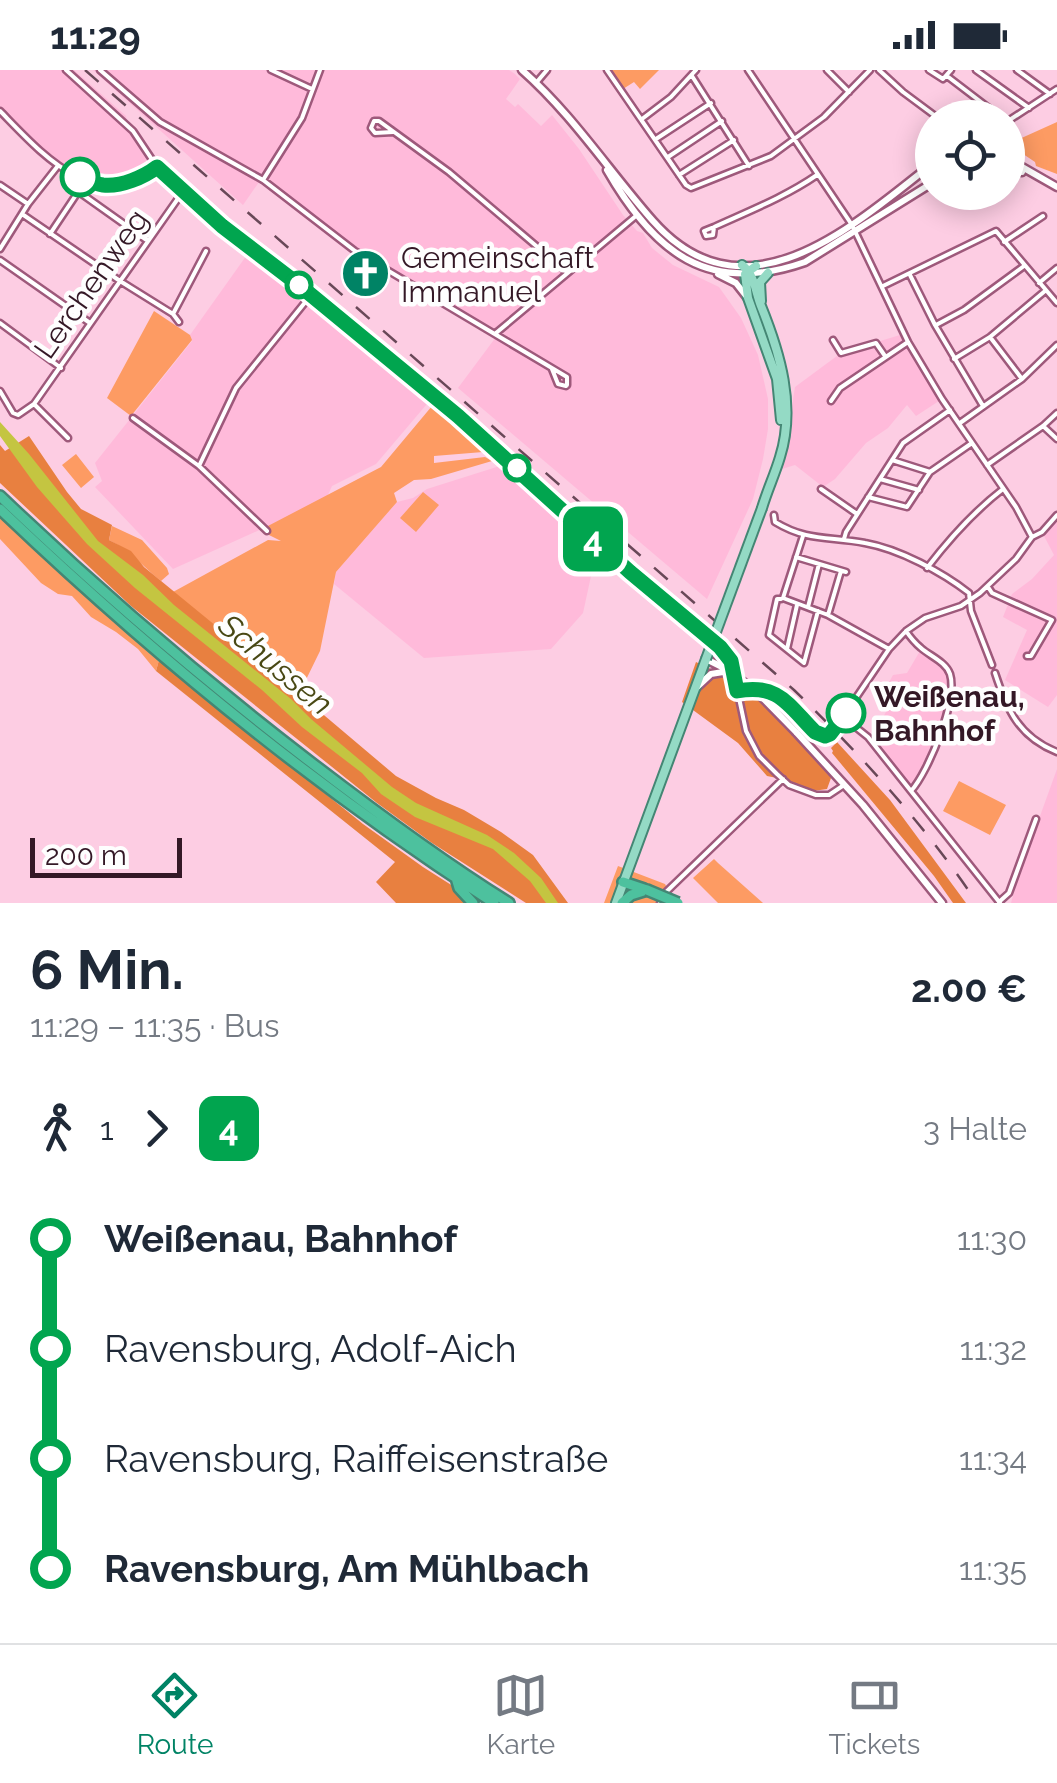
<!DOCTYPE html>
<html lang="de">
<head>
<meta charset="utf-8">
<style>
  body { margin:0; font-family:Raleway,sans-serif; background:#f6f6f7; color:#1f2937; height:100vh; display:flex; flex-direction:column; font-size:38px; white-space:nowrap }
  * { box-sizing:border-box; margin:0 }
  p { font-size:32px; color:#747a83 }
  .icon { flex:none; width:55px; height:55px; fill:none; stroke:currentColor; stroke-width:2; stroke-linecap:round; stroke-linejoin:round }
  .map { position:relative; height:833px; overflow:hidden }
  .drawer { display:flex; flex-direction:column; background:#fff; flex:1 }
  .drawer>* { flex:none }
  .badge { padding:0 20px; border-radius:15px; font-size:35px; line-height:65px }
  .tools { position:absolute; left:915px; top:30px; display:grid; gap:20px }
  .tools a { display:grid; place-items:center; width:110px; height:110px; border-radius:50%; background:#fff; box-shadow:0 5px 25px #0003; font-size:50px }
  .scale { position:absolute; left:30px; bottom:25px; width:152px; box-sizing:border-box; padding-left:10px; border:5px solid #341826; border-top:0; font-size:28px; line-height:35px; white-space:nowrap; color:#341826; -webkit-text-stroke:8px #fefefe; paint-order:stroke }
  .map>.badge { position:absolute; translate:-50% -50%; box-shadow:0 0 0 5px #fff }
  .legs { display:flex; align-items:center; gap:15px; height:110px; padding:0 30px; font-size:32px }
  .legs p { margin-inline-start:auto }
  .head { display:flex; align-items:center; justify-content:space-between; height:170px; padding:0 30px }
  h1 { font-size:55px; font-weight:700; line-height:75px }
  ul { padding:0 30px; list-style:none }
  li { display:flex; align-items:center; gap:35px; height:110px; font-size:38px }
  li i { display:grid; place-items:center; width:15px; height:100%; margin:0 12px; background:currentColor }
  li i::after { content:''; width:25px; height:25px; margin:-12px; border:8px solid; border-radius:50%; background:#fff }
  li p { margin-inline-start:auto }
  li:first-child i { background:linear-gradient(#0000 50%,currentColor 0) }
  li:last-child i { background:linear-gradient(currentColor 50%,#0000 0) }
  .status { display:flex; justify-content:space-between; align-items:center; height:70px; padding:0 50px; background:#fff; direction:ltr }
  .status svg { height:28px; fill:currentColor }
  .tabs { display:flex; justify-content:space-around; align-items:center; height:140px; border-top:2px solid #e0e1e3; background:#fff; font-size:28px; color:#747a83 }
  .tabs a { display:grid; justify-items:center; gap:5px }
  .tabs .current { color:#008365 }
  .map>svg:first-child { display:block }
  .built { fill:#ffbada }
  .green { fill:#fd9b63 }
  .forest { fill:#e88040 }
  .water { fill:#c4c541 }
  .lines { fill:none; stroke-linecap:round; stroke-linejoin:round }
  .street-casing { stroke:#9e597b; stroke-width:9 }
  .secondary-casing { stroke:#9e597b; stroke-width:11 }
  .primary-casing { stroke:#448674; stroke-width:12 }
  .highway-casing { stroke:#448674; stroke-width:14 }
  .street { stroke:#fff; stroke-width:4 }
  .secondary { stroke:#fff; stroke-width:6 }
  .primary { stroke:#94dac5; stroke-width:8 }
  .highway { stroke:#4dc19e; stroke-width:9 }
  .rail { stroke:#694858; stroke-width:2.5; stroke-dasharray:18 18; stroke-linecap:butt }
  .secondary-bridge-casing { stroke:#9e597b; stroke-width:11; stroke-linecap:butt }
  .primary-bridge-casing { stroke:#448674; stroke-width:12; stroke-linecap:butt }
  .highway-bridge-casing { stroke:#448674; stroke-width:14; stroke-linecap:butt }
  .secondary-bridge { stroke:#fff; stroke-width:6 }
  .primary-bridge { stroke:#94dac5; stroke-width:8 }
  .highway-bridge { stroke:#4dc19e; stroke-width:9 }
  .line-1-casing { stroke:#fff; stroke-width:22 }
  .line-1 { stroke:#01a54f; stroke-width:15 }
  .stop-1-dot { fill:#fff; stroke:#01a54f; stroke-width:5 }
  .labels { text-anchor:middle; dominant-baseline:central; stroke-width:9; stroke-linejoin:round; paint-order:stroke }
  .poi-label { font-size:30px; fill:#341826; stroke:#fefefe; text-anchor:start }
  .street-label { font-size:30px; fill:#341826; stroke:#fefefe }
  .stop-label { font-size:30px; font-weight:bold; fill:#341826; stroke:#fefefe; text-anchor:start }
  .water-label { font-size:32px; font-style:italic; fill:#484814; stroke:#fefefe }
</style>
</head>
<body>
<div class="status"><b>11:29</b><svg viewBox="0 0 49 12"><path d="M0 12V9h3v3zM5 12V6h3v6zM10 12V3h3v9zM15 12V0h3v12zM26 1h20v11H26zM47 4h2v5h-2z"/></svg></div>
<div class="map">
<svg width="1057" height="833" viewBox="0 0 1057 833">
  <rect width="100%" height="100%" fill="#fdcde3"/>
  <path class="built" d="M0,0h74l52,46 3,16 20,29 -3,4 -29,10 -30,-4 -37,-13 -50,-50z
    M93,0h416l6,4 5,5 -14,20 9,8 3,-3 23,22 11,-11 27,34 44,66 14,16 6,2 9,15 21,17 46,22 22,31 17,37 10,44v30l-5,30 -10,40 -46,100 -249,-211 38,-51 -137,-79 -100,-76 -16,23z
    M249,182l183,146 -56,66 -44,22 -5,11 -41,21 -113,51 -78,-82 7,-6 -7,-18 97,-122 -2,-6z
    M900,265l39,66 -23,15 -9,-11 -19,23 -22,15 -31,36 -12,8 -28,-22 -13,4 13,-82 46,-34z
    M503,395l93,88 -13,60 -32,36 -127,9 -90,-74 2,-12 61,-70 16,-4 14,-9z
    M1057,451v174l-9,12 -43,-27 22,-50 -24,-13 9,-23 20,-15 22,-24 -10,-19z
    M920,581l24,16 6,9v13l-7,31 -14,44 -17,25 -41,-49 24,-45 -9,-7 7,-13 14,-2z
    M1057,699v134h-46l7,-26z"/>
  <path class="green" d="M610,0h49l-19,19 -6,-7 -11,7z
    M1057,52v52l-21,-8 -1,-4 -27,-18z
    M154,241l36,24 2,5 -61,76 -24,-18z
    M432,336l51,46 -49,4v7l51,-6 7,4 -61,18 -17,1 -20,13 3,9 -61,70 -16,79 -21,43 -126,-102 95,-52 13,1 -12,-6 -3,-8 115,-60z
    M76,384l18,23 -13,11 -19,-23z
    M423,422l16,13 -23,27 -16,-14z
    M0,447l159,143 -3,11 -18,-22 -22,-17 -25,-15 -19,-21 -14,-2 -17,-11 -41,-44z
    M112,456l30,14 25,28 2,6 -8,7c-19,-15 -30,-30 -52,-41z
    M959,711l47,24 -16,30 -47,-24z
    M714,789l4,4 45,40h-45l-25,-25z
    M618,796l47,18 10,19h-71z"/>
  <path class="forest" d="M29,366l38,56 14,17 31,16 -3,15 22,11 13,16 155,127 97,82 40,22 28,12 37,22 32,23 35,48h-42l-94,-60 -55,-40 -246,-197 -131,-123v-38l5,6z
    M159,590l204,164 60,43 44,28 6,8h-77l-20,-21 19,-20 -239,-191z
    M696,592c19,9 38,18 55,31 30,22 53,52 77,80l3,5 -4,11 -14,2 -26,-11 -20,-4 -29,-33 -56,-41z
    M837,672l53,58 76,103h-13l-19,-27 -102,-123 1,-2 -2,-3z"/>
  <path class="water" d="M0,352l29,32 69,87 45,34 31,30 117,94 20,20 81,68 24,16 71,32 27,18 27,25 17,25h-12l-16,-22 -37,-32 -78,-32 -34,-23 -19,-21 -60,-46 -40,-37 -127,-102 -48,-44 -50,-57 -37,-51z"/>
  <g class="lines">
    <defs>
      <path id="street" d="M66,0l67,61 24,36 66,59 236,189 170,157 91,75 12,18 14,66 13,25 18,18 12,11 27,10h13l15,-10
        M100,0l60,52 103,58 92,71 212,126v8
        M271,0l41,19
        M607,0l79,115 5,3 80,-32 53,-39 46,-47
        M748,0l104,155 56,117 34,57 74,108 16,30
        M827,0l22,22
        M879,0l24,22 35,26
        M929,0l14,9 8,-9
        M976,0l53,38
        M1017,0l33,24
        M692,6l57,90
        M947,6l55,42
        M536,13l11,-13
        M0,41c43,44 93,103 157,56
        M642,49l29,-22 25,-27
        M1008,51l49,-32
        M393,62l-18,1 -4,-5 3,-7h5l70,51 118,100
        M656,69l55,-36
        M668,87l54,-36
        M679,105l55,-35
        M86,110l-7,12 69,49
        M263,110l39,-62 18,-48
        M0,115l28,19
        M22,144l98,67 53,33 6,8
        M714,157l-1,8 -7,1 -2,-5 10,-4c35,-16 71,-30 103,-52
        M50,164l28,-42
        M1004,172l39,-26
        M0,179l28,-45 29,-37
        M0,190l90,63
        M910,205l25,50 48,81
        M1039,213l18,-15
        M883,216l113,-55 61,72
        M173,244l33,-63
        M0,253l61,45
        M936,255l28,-15 60,-44
        M496,263l141,-118
        M990,267l32,42
        M833,270l8,13 35,-10 9,13
        M954,289l36,-22 55,-46
        M552,299l6,15 8,2
        M0,321l13,22 5,2 16,-11 150,-214
        M831,331l9,-13 68,-46
        M34,334l34,34
        M133,348l66,48 68,65
        M960,353l62,-44 35,-34
        M1043,356l14,13
        M892,390l38,12
        M987,395l56,-39 14,-13
        M199,396l37,-78 75,-93
        M880,409l39,11
        M821,419l36,25
        M868,427l39,10 23,-35 42,-29
        M774,445l1,7c33,20 55,14 90,21 34,6 77,29 104,50l2,18 21,54
        M803,466l-20,62 45,17 61,34
        M844,469l2,-7 57,-89 47,-33
        M796,487l50,15
        M927,498c23,-30 46,-56 76,-79
        M988,517l4,6 60,27 -21,36h-4
        M781,529h-4l-8,36 35,28 14,-52
        M808,537l11,-43
        M828,545l13,-44
        M906,561c4,6 9,12 15,17 9,8 25,14 29,26 8,25 -21,97 -39,117
        M787,579l10,-44
        M995,603c12,37 24,64 62,79
        M999,832l10,-9 27,-74
        M660,833l4,-9 119,-115
        M1000,833l-132,-166 -25,-20 46,-68 17,-18 19,-13 36,-12 19,-13 36,-34 16,-22 10,-5 15,-17"/>
      <path id="secondary" d="M522,0c50,44 87,101 131,151 92,104 200,5 279,-57
        M1008,89l49,28
        M1008,98l14,4
        M607,100c47,82 101,126 198,92l127,-79
        M718,204l18,9 11,14
        M706,589l22,11
        M696,618l15,-14 18,-3
        M796,662l67,73 79,98"/>
      <path id="primary" d="M742,195c13,10 13,26 19,41 19,47 35,100 19,151 -5,17 -13,34 -18,51
        M756,196l-11,8 3,24 29,81 4,41
        M761,231l-1,-19 8,-9
        M616,833l90,-244"/>
      <path id="highway" d="M0,426c98,94 201,182 309,265 65,50 131,99 200,142
        M0,439c150,143 320,282 494,394
        M456,808l3,10 14,15
        M623,812l21,7
        M622,833l9,-8 16,-5"/>
    </defs>
    <use href="#street" class="street-casing"/>
    <use href="#secondary" class="secondary-casing"/>
    <use href="#primary" class="primary-casing"/>
    <use href="#highway" class="highway-casing"/>
    <use href="#street" class="street"/>
    <use href="#secondary" class="secondary"/>
    <use href="#primary" class="primary"/>
    <use href="#highway" class="highway"/>
    <path class="rail" d="M85,0l709,620c67,65 131,135 183,213"/>
    <defs>
      <path id="secondary-bridge" d="M729,601l30,23 37,38"/>
      <path id="primary-bridge" d="M706,589l56,-151"/>
      <path id="highway-bridge" d="M647,820l31,13"/>
    </defs>
    <use href="#secondary-bridge" class="secondary-bridge-casing"/>
    <use href="#primary-bridge" class="primary-bridge-casing"/>
    <use href="#highway-bridge" class="highway-bridge-casing"/>
    <use href="#secondary-bridge" class="secondary-bridge"/>
    <use href="#primary-bridge" class="primary-bridge"/>
    <use href="#highway-bridge" class="highway-bridge"/>
  </g>
  <g class="lines">
    <defs>
      <path id="line-1" d="M80,107c7,3 16,7 23,8 18,2 41,-8 54,-18l65,59 77,59 159,131 172,156 90,75 11,14 6,30c42,-8 51,14 78,41l10,4 5,-2 16,-21"/>
    </defs>
    <use href="#line-1" class="line-1-casing"/>
    <use href="#line-1" class="line-1"/>
  </g>
  <defs>
    <symbol id="church-disc" viewBox="-11 -11 22 22"><circle r="9.5" fill="#008365" stroke="#fefefe"/><path d="M-1.2-6h2.4v3.5h3.3v2.4h-3.3V6h-2.4V-.1h-3.3v-2.4h3.3Z" fill="#fff"/></symbol>
  </defs>
  <g fill-rule="evenodd">
    <use href="#church-disc" x="338" y="176" width="55" height="55"/>
  </g>
  <g class="stop-1-dot">
    <circle cx="80" cy="107" r="18"/>
    <circle cx="299" cy="215" r="12"/>
    <circle cx="517" cy="398" r="12"/>
    <circle cx="846" cy="643" r="18"/>
  </g>
  <g class="labels">
    <g class="poi-label">
      <text x="401" y="187">Gemeinschaft<tspan x="401" dy="34">Immanuel</tspan></text>
    </g>
    <g class="street-label">
      <text transform="translate(91 214) rotate(-55)">Lerchenweg</text>
    </g>
    <g class="stop-label">
      <text x="874" y="626">Weißenau,<tspan x="874" dy="34">Bahnhof</tspan></text>
    </g>
    <g class="water-label">
      <text transform="translate(276 594) rotate(40)">Schussen</text>
    </g>
  </g>
</svg>
<div class="tools">
<a><svg class="icon" aria-label="locate" viewBox="0 0 24 24"><circle cx="12" cy="12" r="6"/><path d="M12 2v4M12 18v4M2 12h4M18 12h4"/></svg></a>
</div>
<div class="scale">200 m</div>
<b class="badge" style="left:593px;top:469px;background:#01a54f;color:#fff">4</b>
</div>
<section class="drawer">
<div class="head"><div><h1>6 Min.</h1><p>11:29 – 11:35 · Bus</p></div><b>2.00 €</b></div>
<div class="legs"><svg class="icon" aria-label="walk" viewBox="0 0 24 24"><circle cx="13" cy="4" r="2"/><path d="M13 8l-2 6 4 7M11 14l-3 7M7 12l3-4h3l4 4"/></svg>1<svg class="icon" aria-label="forward" viewBox="0 0 24 24"><path d="M9 5l7 7-7 7"/></svg><b class="badge" style="background:#01a54f;color:#fff">4</b><p>3 Halte</p></div>
<ul>
<li><i style="color:#01a54f"></i><b>Weißenau, Bahnhof</b><p>11:30</p></li>
<li><i style="color:#01a54f"></i><span>Ravensburg, Adolf-Aich</span><p>11:32</p></li>
<li><i style="color:#01a54f"></i><span>Ravensburg, Raiffeisenstraße</span><p>11:34</p></li>
<li><i style="color:#01a54f"></i><b>Ravensburg, Am Mühlbach</b><p>11:35</p></li>
</ul>
</section>
<nav class="tabs">
<a class="current"><svg class="icon" aria-label="directions" viewBox="0 0 24 24"><path d="M12 3l9 9-9 9-9-9zM9 14v-3h6M13 9l2 2-2 2"/></svg>Route</a>
<a><svg class="icon" aria-label="map" viewBox="0 0 24 24"><path d="M3 6l6-2 6 2 6-2v14l-6 2-6-2-6 2zM9 4v14M15 6v14"/></svg>Karte</a>
<a><svg class="icon" aria-label="tickets" viewBox="0 0 24 24"><path d="M3 7h18v10H3zM15 7v10"/></svg>Tickets</a>
</nav>
</body>
</html>
